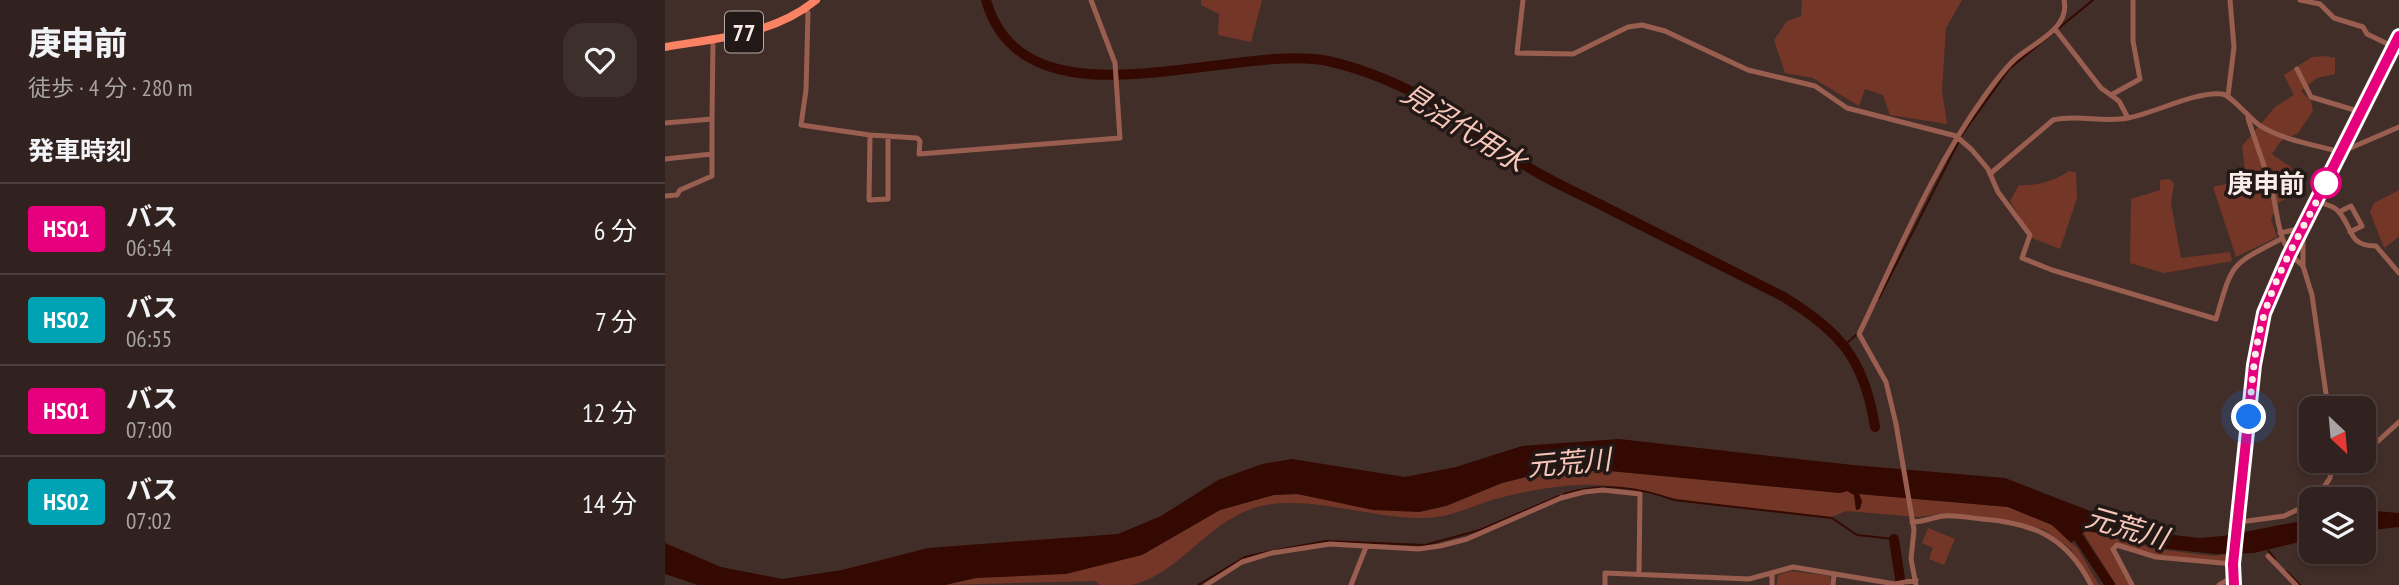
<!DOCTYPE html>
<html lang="ja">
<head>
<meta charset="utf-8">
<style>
  body { margin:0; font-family:"PT Sans Narrow","Noto Sans JP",sans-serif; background:#3d2f2c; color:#f1f3f6; height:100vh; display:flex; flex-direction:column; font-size:26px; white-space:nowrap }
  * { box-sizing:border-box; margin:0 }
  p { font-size:23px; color:#a8a4a4 }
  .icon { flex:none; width:38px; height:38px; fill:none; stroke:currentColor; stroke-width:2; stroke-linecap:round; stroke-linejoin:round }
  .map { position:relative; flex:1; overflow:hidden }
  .drawer { display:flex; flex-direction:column; background:#32221f; width:665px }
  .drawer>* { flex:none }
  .badge { padding:0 14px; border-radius:5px; font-size:24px; line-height:46px }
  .needle { width:46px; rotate:154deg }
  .fabs { position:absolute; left:1634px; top:396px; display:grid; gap:14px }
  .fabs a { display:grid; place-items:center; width:77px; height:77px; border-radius:14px; background:#32221f; box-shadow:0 4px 10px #0003,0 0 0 2px #4d3f3d; font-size:35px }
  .you { position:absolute; width:35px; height:35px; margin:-18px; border:5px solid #fff; border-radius:50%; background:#1a73e8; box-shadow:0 0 0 10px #1a73e833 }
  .map>.badge { position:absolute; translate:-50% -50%; box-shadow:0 0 0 4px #fff }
  h2 { padding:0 28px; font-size:26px; line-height:63px }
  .round { display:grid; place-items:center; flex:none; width:74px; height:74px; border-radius:21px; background:#3d2f2c }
  .overview { display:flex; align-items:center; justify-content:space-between; height:119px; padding:0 28px }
  h1 { font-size:33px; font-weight:800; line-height:52px }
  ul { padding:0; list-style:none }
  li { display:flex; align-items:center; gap:21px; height:91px; padding:0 28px; border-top:2px solid #4d3f3d }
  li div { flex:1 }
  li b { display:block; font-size:26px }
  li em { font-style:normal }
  li .badge { min-width:77px; font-weight:700; text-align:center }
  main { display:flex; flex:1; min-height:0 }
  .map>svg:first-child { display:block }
  .green { fill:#743727 }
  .water { fill:#340901 }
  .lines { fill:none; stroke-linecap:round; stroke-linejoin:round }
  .stream { stroke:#340901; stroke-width:2 }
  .canal { stroke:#340901; stroke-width:6 }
  .river { stroke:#340901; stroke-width:10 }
  .minor { stroke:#995e4f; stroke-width:5 }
  .primary { stroke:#fb8364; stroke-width:8 }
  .line-casing { stroke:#fff; stroke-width:16 }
  .line { stroke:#e6007e; stroke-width:10 }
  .walk { stroke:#faede9; stroke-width:7; stroke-dasharray:0 12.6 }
  .stop-dot { fill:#fff; stroke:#e6007e; stroke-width:3.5 }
  .labels { text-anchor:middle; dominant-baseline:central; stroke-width:7; stroke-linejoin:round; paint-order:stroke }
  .shield { fill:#221917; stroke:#b9adaa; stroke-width:2 }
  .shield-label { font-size:24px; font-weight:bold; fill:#faede9 }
  .stop-label { font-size:26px; font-weight:bold; fill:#faede9; stroke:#221917; text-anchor:end }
  .water-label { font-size:28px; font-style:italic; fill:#f7c6b8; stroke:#221917 }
</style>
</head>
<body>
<main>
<section class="drawer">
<div class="overview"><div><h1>庚申前</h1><p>徒歩 · 4 分 · 280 m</p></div><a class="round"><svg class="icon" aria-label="heart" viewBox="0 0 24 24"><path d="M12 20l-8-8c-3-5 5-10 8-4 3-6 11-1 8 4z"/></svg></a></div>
<h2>発車時刻</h2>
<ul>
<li><span class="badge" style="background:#e6007e;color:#fff">HS01</span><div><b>バス</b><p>06:54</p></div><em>6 分</em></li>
<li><span class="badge" style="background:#00a3b4;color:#fff">HS02</span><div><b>バス</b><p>06:55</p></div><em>7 分</em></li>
<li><span class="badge" style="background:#e6007e;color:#fff">HS01</span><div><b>バス</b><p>07:00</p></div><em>12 分</em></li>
<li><span class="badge" style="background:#00a3b4;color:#fff">HS02</span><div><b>バス</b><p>07:02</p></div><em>14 分</em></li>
</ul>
</section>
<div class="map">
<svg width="1734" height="585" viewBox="0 0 1734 585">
  <rect width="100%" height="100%" fill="#422e29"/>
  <path class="green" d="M536,0h61l-11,42 -33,-7 1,-21 -18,-9z
    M1137,0h160l-16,28 -4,63 5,33 -57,-9 -7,-20 -18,-6 -6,17 -46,-28 -28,-5 -11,-33 13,-19 14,-5z
    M1661,56l9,2v16l-18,4 -16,13 10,10 2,10 -15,22 -17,8 -9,13 20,14 -8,18 3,12 -9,5 -7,16 6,18 -41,20 -23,-70 33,-8 -4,-33 33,-39 19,-12 -10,-20 28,-18z
    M1404,171l7,1 1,26 -17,51 -28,-11 -22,-37 9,-16c15,2 38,-5 50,-14z
    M1505,179l4,5 -3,19 10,55 49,-6 2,9 -68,12 -34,-10 1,-64 29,-9v-10z
    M1734,190v47l-15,11 -14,-36 4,-9z
    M885,471h60l230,22 7,-2 7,3 2,15 5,-9 -2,-6 149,13 44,18 26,24 21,36h-6l-22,-36 -26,-19 -35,-10 -69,-6 -23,3 -71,-6 -16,6c-51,-6 -103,-8 -153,-18 -33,-7 -64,-16 -99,-14 -27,1 -57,7 -84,14 -23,7 -46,19 -71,19 -51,1 -109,-22 -158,-13 -56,10 -85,70 -135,80 -10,0 -22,0 -32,0l-3,-4 -151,4 31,-7 166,-23 78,-45 54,-15 23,-1 122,18 27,-6 56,-23z
    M1263,528l27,11 -11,26 -15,-6 4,-11 -11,-5z
    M1420,530l71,19 58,7 14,-2 -1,7 -69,-5 -42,-13 -4,7 18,35h-14l-32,-51z
    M1126,571l39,5 1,9h-54l1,-10z"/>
  <path class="water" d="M954,439l234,26 152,13 85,33 68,22 41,5 24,-2 89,-17v20l-58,14 -39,1 -57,-6 -42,-13 -31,-4 -14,12 -19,-18 -44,-18 -149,-13 3,7 -2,8 -4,1 -2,-15 -7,-4 -7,2 -230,-22h-60l-48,12 -56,23 -27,6 -46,-2 -76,-16 -23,1 -54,15 -78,45 -76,19 -90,4 -31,7h-247l-33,-11v-31l56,24 61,12 60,-9 86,-22 190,-14 43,-18 57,-36 44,-16 30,-5 113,18 51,-10 66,-21z
    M1699,510l35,3v14l-35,4z"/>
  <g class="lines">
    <path class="stream" d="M1296,136l48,-67 84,-69
      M1214,298l80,-157
      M1180,345l13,-12
      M899,494c35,-12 75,-7 110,6l158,18 25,17 37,4
      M612,550l49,-9 99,4 55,-15 79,-34
      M1603,550l7,9
      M1621,571l14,14
      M533,585l47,-28 26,-6"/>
    <path class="canal" d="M864,168l255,129c57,36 80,61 91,130"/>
    <path class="river" d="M321,0c38,135 245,42 342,61 40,9 82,28 117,49 29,18 54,40 83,57 27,17 57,29 85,44 57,29 114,57 171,86 57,36 80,61 91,130
      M1406,526l39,59
      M1229,539l7,46"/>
    <path class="minor" d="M858,0l-6,53 56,1 55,-27 14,-2 23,6 83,39 67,16 32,22 109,28 16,14 16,19 10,23 32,43 -8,23 30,12 164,49c17,-57 13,-53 65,-80
      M1635,0l20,4 14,14 29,9 4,7 27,13
      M140,8l3,5 -2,77 -5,35 69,10 47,3 3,3 -1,13 201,-16 -5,-75 -24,-63
      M1390,29l46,59 18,13 9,17
      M1632,69l14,28 50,15
      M1446,95l29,-16 -7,-38v-41
      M1563,96l6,-49 -4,-47
      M1583,118c7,23 16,46 23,69 9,31 4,57 32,79
      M47,119l1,-81
      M0,123l47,-4v57l-32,14 -3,5 -12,1
      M205,135l-1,65 19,-1v-62
      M0,159l47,-5
      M1325,174l63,-54c25,-6 50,3 75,-2 27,-5 68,-27 94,-24 9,1 28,25 37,31 23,15 56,20 82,27l58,-25
      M1652,202c7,2 16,3 21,9 16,17 9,35 38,35l23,27
      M1674,212l12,-6 11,20 -12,6
      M1615,233l18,-4 5,8v29l9,29 16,113
      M1699,446l13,-4 22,-20
      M1651,499l14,-21 4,-18
      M1247,522c12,0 21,-5 32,-6 12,-1 26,2 38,3 52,4 85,18 109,66
      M1575,522l44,-6 28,-13
      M1603,556l28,29
      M541,585l36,-23 30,-9 58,-9 88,5 22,-3 27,-7 94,-41 23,-6 19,-2 37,4 -1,78
      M686,585l15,-38
      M940,585v-12l144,6 44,-12 102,17 21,-4
      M1107,585v-11
      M1168,585l1,-11
      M1251,585l-5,-26 3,-29 -18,-106 -10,-42 -27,-48c39,-81 74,-167 127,-240 8,-11 17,-23 27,-33 17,-17 58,-31 51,-61
      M1467,585l-19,-36 4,-4 39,12 77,7
      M1554,585l14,-8"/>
    <path class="primary" d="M0,47c52,-9 109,-12 151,-47
      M1569,585l-1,-21 21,-199 10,-52 25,-58 110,-219"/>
  </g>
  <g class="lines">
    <defs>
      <path id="line" d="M1569,585l-1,-21 21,-199 10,-52 25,-58 110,-219"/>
    </defs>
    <use href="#line" class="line-casing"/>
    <use href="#line" class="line"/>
    <path class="walk" d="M1584,417c3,-34 5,-69 15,-102 15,-49 43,-93 65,-138l-3,6"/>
  </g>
  <circle class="stop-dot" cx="1661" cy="183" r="14"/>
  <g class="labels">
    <rect class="shield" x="60" y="11.5" width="38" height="41" rx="5"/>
    <g class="shield-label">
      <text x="79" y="32">77</text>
    </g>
    <g class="stop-label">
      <text x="1640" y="183">庚申前</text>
    </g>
    <g class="water-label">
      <text transform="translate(799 127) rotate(32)">見沼代用水</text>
      <text transform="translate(904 462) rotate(-5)">元荒川</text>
      <text transform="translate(1462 527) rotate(16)">元荒川</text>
    </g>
  </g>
</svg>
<div class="fabs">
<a><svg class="needle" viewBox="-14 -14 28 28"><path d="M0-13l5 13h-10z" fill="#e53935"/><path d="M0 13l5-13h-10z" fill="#a8a4a4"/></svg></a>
<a><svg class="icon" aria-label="layers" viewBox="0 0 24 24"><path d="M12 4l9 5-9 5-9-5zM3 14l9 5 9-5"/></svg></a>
</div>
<div class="you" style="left:1584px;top:417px"></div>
</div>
</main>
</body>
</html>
